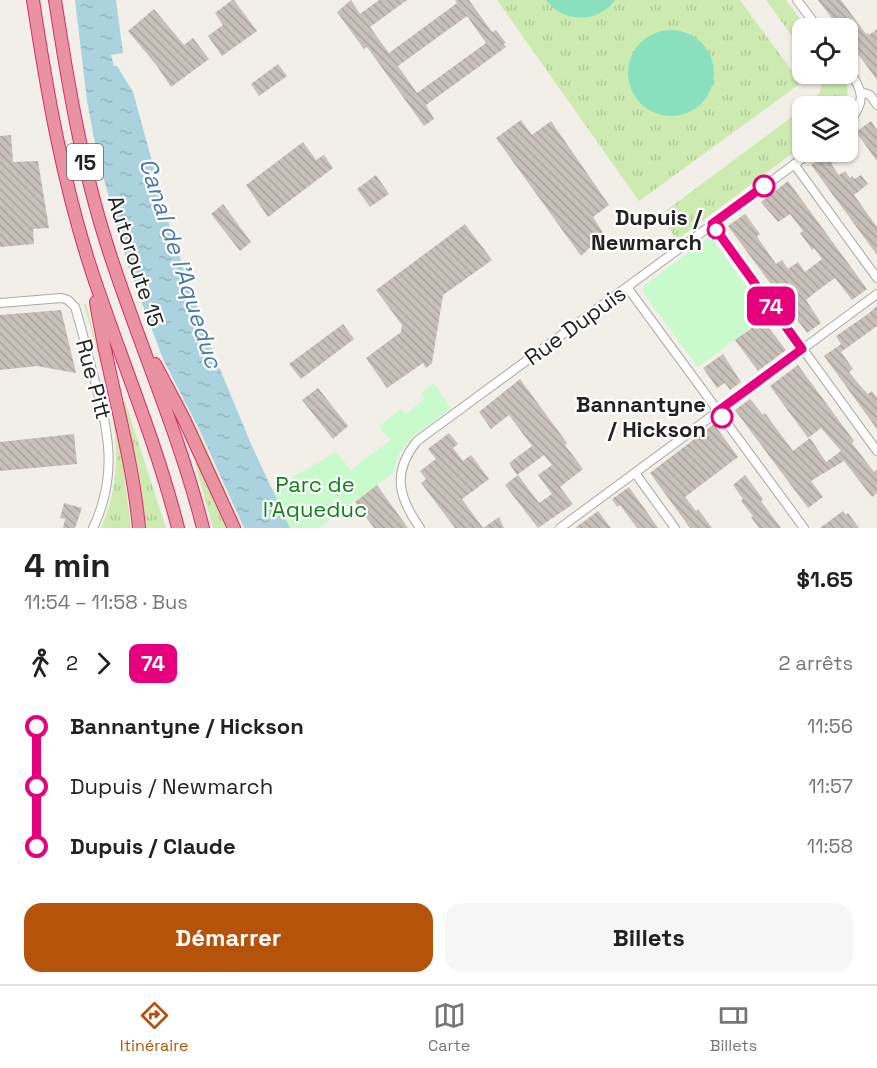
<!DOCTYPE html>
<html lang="fr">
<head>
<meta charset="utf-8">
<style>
  body { margin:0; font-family:"Space Grotesk",sans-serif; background:#f6f6f6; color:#222; height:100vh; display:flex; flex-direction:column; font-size:22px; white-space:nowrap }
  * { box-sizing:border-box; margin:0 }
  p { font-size:20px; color:#767676 }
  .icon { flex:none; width:33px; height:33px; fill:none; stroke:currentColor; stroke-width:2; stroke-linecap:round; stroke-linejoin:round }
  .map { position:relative; height:528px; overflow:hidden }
  .sheet { display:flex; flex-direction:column; background:#fff; flex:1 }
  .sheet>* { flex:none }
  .badge { padding:0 12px; border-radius:9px; font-size:21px; line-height:39px }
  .fabs { position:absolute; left:792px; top:18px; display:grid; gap:12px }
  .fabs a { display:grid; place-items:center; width:66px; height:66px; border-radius:12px; background:#fff; box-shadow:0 2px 4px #0004; font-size:30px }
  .map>.badge { position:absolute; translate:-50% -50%; box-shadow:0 0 0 3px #fff }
  .legs { display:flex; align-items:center; gap:9px; height:66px; padding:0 24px; font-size:20px }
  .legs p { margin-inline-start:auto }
  .summary { display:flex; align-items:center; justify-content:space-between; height:102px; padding:0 24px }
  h1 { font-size:33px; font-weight:700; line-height:45px }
  .action { display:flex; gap:12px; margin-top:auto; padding:12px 24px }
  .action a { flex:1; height:69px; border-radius:18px; background:#b45309; color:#fff; font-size:24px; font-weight:700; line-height:69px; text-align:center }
  .action a+a { background:#f6f6f6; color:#222 }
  ul { padding:0 24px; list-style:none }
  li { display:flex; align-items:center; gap:21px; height:60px; font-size:22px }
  li i { display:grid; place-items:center; width:9px; height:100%; margin:0 8px; background:currentColor }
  li i::after { content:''; width:15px; height:15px; margin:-8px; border:4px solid; border-radius:50%; background:#fff }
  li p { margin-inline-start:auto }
  li:first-child i { background:linear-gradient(#0000 50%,currentColor 0) }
  li:last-child i { background:linear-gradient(currentColor 50%,#0000 0) }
  .dock { display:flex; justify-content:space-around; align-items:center; height:84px; border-top:2px solid #e0e0e0; background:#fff; font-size:16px; color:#767676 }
  .dock a { display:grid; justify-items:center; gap:3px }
  .dock .selected { color:#b45309 }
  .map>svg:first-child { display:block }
  .grass { fill:url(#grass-tufts) }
  .park { fill:#c8facc }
  .pitch { fill:#88e0be }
  .water { fill:url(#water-ripples) }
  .building { fill:url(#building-back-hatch); fill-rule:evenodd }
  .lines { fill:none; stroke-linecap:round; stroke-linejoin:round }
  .minor-casing { stroke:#a9a9a9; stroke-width:10 }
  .highway-casing { stroke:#dc2a67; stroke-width:14 }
  .minor { stroke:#fff; stroke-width:8 }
  .highway { stroke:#e892a2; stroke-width:12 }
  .line-1-casing { stroke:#fff; stroke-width:14 }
  .line-1 { stroke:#e6007e; stroke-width:9 }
  .stop-1-dot { fill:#fff; stroke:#e6007e; stroke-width:3 }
  .labels { text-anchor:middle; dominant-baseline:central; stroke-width:4.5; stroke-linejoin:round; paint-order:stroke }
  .shield { fill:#fff; stroke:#646464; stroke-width:1.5 }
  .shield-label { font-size:21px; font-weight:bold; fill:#222 }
  .stop-label { font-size:22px; font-weight:bold; fill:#222; stroke:#fff; text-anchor:end }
  .street-label { font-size:22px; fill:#222; stroke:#fff }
  .park-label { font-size:22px; fill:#0c8416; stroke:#fff }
  .water-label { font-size:24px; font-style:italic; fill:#4a7aab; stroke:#fff }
</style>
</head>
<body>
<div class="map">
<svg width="877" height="528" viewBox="0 0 877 528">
  <defs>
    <pattern id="grass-tufts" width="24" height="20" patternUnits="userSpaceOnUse" patternTransform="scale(1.5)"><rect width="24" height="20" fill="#cdebb0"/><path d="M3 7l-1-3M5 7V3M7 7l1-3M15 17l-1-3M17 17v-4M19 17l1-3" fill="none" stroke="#b0c997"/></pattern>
    <pattern id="water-ripples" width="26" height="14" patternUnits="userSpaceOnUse" patternTransform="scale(1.5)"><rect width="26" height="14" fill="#aad3df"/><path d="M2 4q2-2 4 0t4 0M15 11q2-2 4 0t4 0" fill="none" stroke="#92b5bf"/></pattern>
    <pattern id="building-back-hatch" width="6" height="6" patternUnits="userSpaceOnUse" patternTransform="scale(1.5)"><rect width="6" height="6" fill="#c7bfb8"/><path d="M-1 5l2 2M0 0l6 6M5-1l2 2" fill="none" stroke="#aba49e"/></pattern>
  </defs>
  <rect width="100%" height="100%" fill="#f2efe9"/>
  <path class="grass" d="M497,0h243l61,83 -162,118z
    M766,0h20l21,28h-5v22z
    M819,74h22c7,11 9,20 4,32h-39c13,-9 19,-17 13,-32z
    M802,109v37l-125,94 -15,-21 1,-6z
    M84,304h2l32,122 13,102h-30c34,-77 3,-148 -17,-224z
    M170,376l29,56 43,96h-3z
    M125,401l41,127h-20l-8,-60 -16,-66z
    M198,461l31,67h-16l-18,-65z"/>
  <path class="park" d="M708,238l4,1 55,77 -69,51 -54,-73 -1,-6 3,-4z
    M434,383l17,25 -40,30 -12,16 -7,20 -73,54h-29l-18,-39 64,-37 15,18 39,-30 -11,-14 22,-17 5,5 19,-16 -4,-5z"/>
  <path class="pitch" d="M546,0h69c-17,24 -52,23 -69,0z
    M628 73a43 43 0 1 1 86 0a43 43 0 1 1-86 0Z"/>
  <path class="water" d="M75,0h41l7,53 -12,2 3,11h3l16,26 39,142 43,123 36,87 39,84h-46l-44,-97 -37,-72 -35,-93 -28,-101 -6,-27 -7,-37z"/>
  <path class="building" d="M232,0h2l23,31 -35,25 -14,-20 15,-11 -8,-12z
    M351,0l9,14 19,-14h28l-37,27 19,26 68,-50 -2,-3h14l23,32 4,-2 10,13 -3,1 3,3 -80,58 8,14 -10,7 -57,-79 -3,2 -27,-37zM467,16l19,27 -69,50 -19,-27z
    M818,0h23l25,34 2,-1 1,2 8,-6v51l-29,-40v-12h-9z
    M154,9l30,36 9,-7 16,21 -38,28 -14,-21 -29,-35z
    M278,64l9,12 -28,20 -8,-12z
    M521,120l11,15 19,-14 58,84 -16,12 11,17 -23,22 -85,-118z
    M871,121l6,9v31l-21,-29z
    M11,135l2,27 25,-1 11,67 -16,1 1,15 -34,3v-111z
    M303,142l13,18 8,-5 9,13 -65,49 -22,-32z
    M832,152h16l-17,12 8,11 6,-4 5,7 2,-2 2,3 7,-4 7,9 -14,11 23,32v28l-66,-90z
    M376,175l13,19 -19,13 -13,-18z
    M788,181l79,108 -15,11 -17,-22 -18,13 -11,9 15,23 -14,10 -79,-107 17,-12 15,20 -3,2 1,2 18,26 6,-4 6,9 10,-7 7,10 17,-13 -8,-11 -2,2 -4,-6 -8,-11 3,-2 -13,-17 -12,8 -17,-20z
    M223,204l28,38 -11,9 -29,-37z
    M465,224l27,36 -49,35 -11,68 -6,5 -3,-5 -36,25 -21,-30 35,-26 1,-7 -26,-35z
    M877,306v20l-36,26 12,17 -4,3 13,16 6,6 4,-3 5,7v31l-53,-73 17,-12 -5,-8 32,-22z
    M61,310l15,63 -39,-7 -37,4v-55z
    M763,320l23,30 -28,21 -23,-31z
    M343,324l11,15 -53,40 -12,-15z
    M723,354l18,28 -11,8 -5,-7 -8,5 -14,-20z
    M798,365l56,76 -2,2 22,29 3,-2v23l-5,4 -28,-36 -33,20 12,16 -15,11 -73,-98 15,-11 13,16 2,-2 28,38 17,-13 16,24 15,-11 -20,-23 -13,10 -38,-52z
    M520,379l47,64 -2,2 18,24 -23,18 13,17 -35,24 -33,-43 13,-10 21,28 13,-9 -14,-19 14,-10 -8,-10 -27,20 -8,-12 23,-17 -23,-31 -18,14 -12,-17z
    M318,388l30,38 -15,13 -31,-39z
    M714,424l24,33 -53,40 11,14 2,-2 14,19h-22l-40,-55z
    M449,433l9,11 -5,4 10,13 8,-6 18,24 -27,20 21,29h-28l-34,-45 5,-4 -6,-8 16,-12 -8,-10z
    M74,434l3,30 -77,7v-29z
    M745,475l18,24 -2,2 20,27h-22l-8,-11 2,-1 -12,-15 2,-2 -10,-14z
    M377,485l31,43h-34l-19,-26z
    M629,487l20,28 9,13h-21l-17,-23 -3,2 -5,-8z
    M64,503l18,5 -7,20h-12l2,-9 -5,-1z
    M598,511l13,17h-36z
    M843,511l3,4 2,-2 11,15h-39z
    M499,517l5,11h-21z"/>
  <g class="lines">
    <defs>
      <path id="minor" d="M797,0l21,28
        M848,69c15,21 19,33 0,54
        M861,92l9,3 7,10
        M794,164l83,114
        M712,224l165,227
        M627,287l177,241
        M0,303l61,-5 7,2 7,7c7,22 12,45 18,67 15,55 26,100 0,154
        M635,473l40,55
        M420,528c-22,-31 -28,-56 -3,-87l394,-289
        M560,528l317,-234"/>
      <path id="highway" d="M33,0c14,92 30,184 59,272 28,85 64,169 86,256
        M55,0c13,84 27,168 53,248 30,94 71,185 95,280
        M96,302c12,76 36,149 43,226
        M155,364l28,53 51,111"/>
    </defs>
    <use href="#minor" class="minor-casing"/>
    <use href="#highway" class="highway-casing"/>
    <use href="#minor" class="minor"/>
    <use href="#highway" class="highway"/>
  </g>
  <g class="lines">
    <defs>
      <path id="line-1" d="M722,417l-4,-6 84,-62 -90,-125 52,-38"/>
    </defs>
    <use href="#line-1" class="line-1-casing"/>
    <use href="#line-1" class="line-1"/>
  </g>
  <g class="stop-1-dot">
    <circle cx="764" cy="186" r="10"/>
    <circle cx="716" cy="230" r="8"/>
    <circle cx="722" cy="417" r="10"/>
  </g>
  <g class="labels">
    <rect class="shield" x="67" y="144" width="36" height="36" rx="4.5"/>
    <g class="shield-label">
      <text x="85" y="162">15</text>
    </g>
    <g class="stop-label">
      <text x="702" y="217">Dupuis /<tspan x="702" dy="25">Newmarch</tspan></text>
      <text x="706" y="404">Bannantyne<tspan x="706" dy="25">/ Hickson</tspan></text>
    </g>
    <g class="street-label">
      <text transform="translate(136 261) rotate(72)">Autoroute 15</text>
      <text transform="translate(575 325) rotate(-36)">Rue Dupuis</text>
      <text transform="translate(94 379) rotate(75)">Rue Pitt</text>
    </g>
    <g class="park-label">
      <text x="315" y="484">Parc de<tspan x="315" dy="25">l'Aqueduc</tspan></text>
    </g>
    <g class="water-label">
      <text transform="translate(181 263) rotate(72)">Canal de l'Aqueduc</text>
    </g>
  </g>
</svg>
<div class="fabs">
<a><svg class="icon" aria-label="locate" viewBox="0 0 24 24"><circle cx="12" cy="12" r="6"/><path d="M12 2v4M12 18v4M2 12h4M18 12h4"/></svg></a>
<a><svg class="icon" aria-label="layers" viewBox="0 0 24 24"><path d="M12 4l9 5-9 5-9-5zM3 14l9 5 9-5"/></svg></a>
</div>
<b class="badge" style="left:771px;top:306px;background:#e6007e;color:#fff">74</b>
</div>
<section class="sheet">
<div class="summary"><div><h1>4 min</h1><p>11:54 – 11:58 · Bus</p></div><b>$1.65</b></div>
<div class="legs"><svg class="icon" aria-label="walk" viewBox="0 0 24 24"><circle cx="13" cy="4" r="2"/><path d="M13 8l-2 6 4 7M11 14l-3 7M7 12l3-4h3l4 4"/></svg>2<svg class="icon" aria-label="forward" viewBox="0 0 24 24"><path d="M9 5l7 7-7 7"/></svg><b class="badge" style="background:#e6007e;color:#fff">74</b><p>2 arrêts</p></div>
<ul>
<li><i style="color:#e6007e"></i><b>Bannantyne / Hickson</b><p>11:56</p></li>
<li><i style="color:#e6007e"></i><span>Dupuis / Newmarch</span><p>11:57</p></li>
<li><i style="color:#e6007e"></i><b>Dupuis / Claude</b><p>11:58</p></li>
</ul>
<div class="action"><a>Démarrer</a><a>Billets</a></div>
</section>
<nav class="dock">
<a class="selected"><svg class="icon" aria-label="directions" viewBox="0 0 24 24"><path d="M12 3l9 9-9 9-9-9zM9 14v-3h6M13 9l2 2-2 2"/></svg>Itinéraire</a>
<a><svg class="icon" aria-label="map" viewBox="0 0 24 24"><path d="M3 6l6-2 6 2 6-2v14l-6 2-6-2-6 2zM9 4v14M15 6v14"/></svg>Carte</a>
<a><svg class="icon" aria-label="tickets" viewBox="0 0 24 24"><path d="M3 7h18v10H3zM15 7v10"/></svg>Billets</a>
</nav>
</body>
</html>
